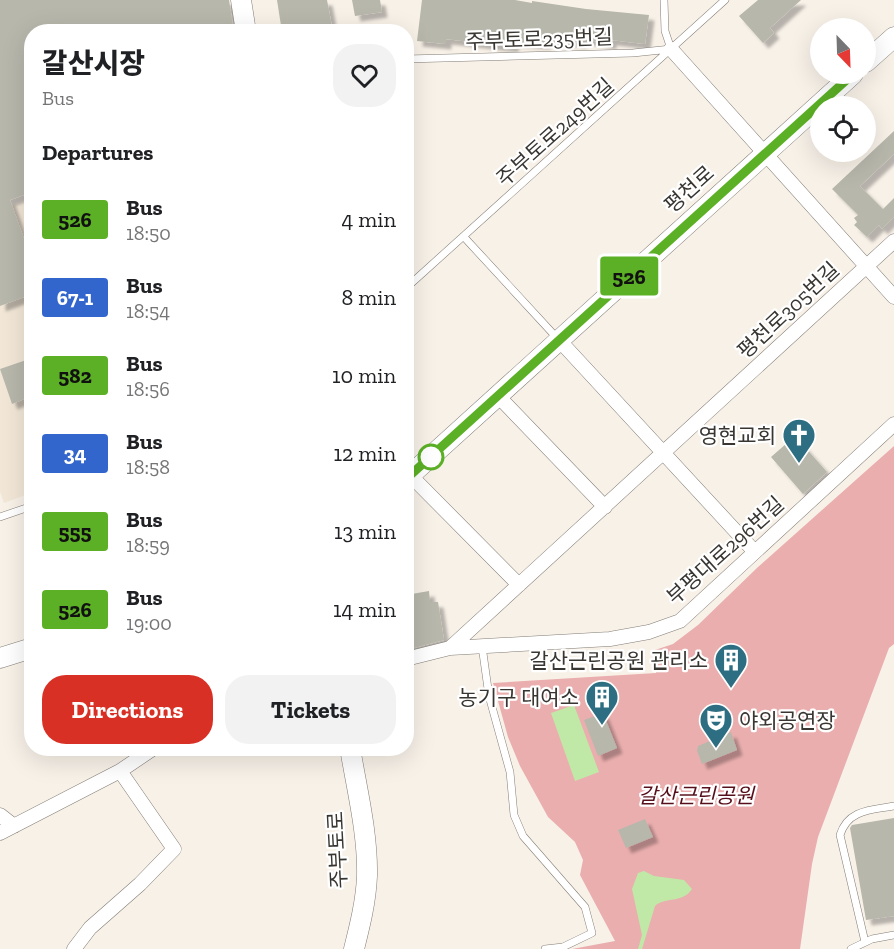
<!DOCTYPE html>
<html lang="en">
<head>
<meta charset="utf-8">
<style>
  body { margin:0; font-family:"Zilla Slab","Noto Sans KR",serif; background:#f2f2f2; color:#202124; height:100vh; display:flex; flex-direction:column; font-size:22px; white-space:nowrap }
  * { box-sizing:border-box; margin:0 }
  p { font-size:20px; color:#757577 }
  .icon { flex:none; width:33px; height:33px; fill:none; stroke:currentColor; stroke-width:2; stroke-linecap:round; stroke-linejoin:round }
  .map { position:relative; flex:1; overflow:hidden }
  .side { position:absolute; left:24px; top:24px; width:390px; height:732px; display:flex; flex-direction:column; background:#fff; border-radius:24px; box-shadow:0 6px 24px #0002 }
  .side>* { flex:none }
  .badge { padding:0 12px; border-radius:4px; font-size:21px; line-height:39px }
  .needle { width:39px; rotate:157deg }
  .buttons { position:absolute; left:810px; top:18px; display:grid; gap:12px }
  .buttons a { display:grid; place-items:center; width:66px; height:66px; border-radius:50%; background:#fff; box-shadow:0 6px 24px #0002; font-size:30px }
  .map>.badge { position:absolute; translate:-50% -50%; box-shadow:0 0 0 3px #fff }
  h2 { padding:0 18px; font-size:22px; line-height:54px }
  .round { display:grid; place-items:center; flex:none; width:63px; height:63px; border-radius:24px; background:#f2f2f2 }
  .headline { display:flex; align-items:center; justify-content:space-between; height:102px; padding:0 18px }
  h1 { font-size:28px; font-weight:800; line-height:45px }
  .cta { display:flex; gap:12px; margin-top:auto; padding:12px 18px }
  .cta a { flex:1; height:69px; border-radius:24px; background:#d93025; color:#fff; font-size:24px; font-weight:800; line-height:69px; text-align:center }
  .cta a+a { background:#f2f2f2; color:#202124 }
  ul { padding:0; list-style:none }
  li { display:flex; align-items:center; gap:18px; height:78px; padding:0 18px }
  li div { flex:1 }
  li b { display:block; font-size:22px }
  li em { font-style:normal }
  li .badge { min-width:66px; font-weight:700; text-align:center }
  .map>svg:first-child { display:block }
  .built { fill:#f2e7d7 }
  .green { fill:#eaaeae }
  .water { fill:#c0e9a7 }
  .building { fill:#b7b7ac; filter:url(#shadow) }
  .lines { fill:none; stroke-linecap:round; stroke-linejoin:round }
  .lane-casing { stroke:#837d75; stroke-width:8 }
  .street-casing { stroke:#837d75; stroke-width:15 }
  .secondary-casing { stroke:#837d75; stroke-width:21 }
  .lane { stroke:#fff; stroke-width:7 }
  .street { stroke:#fff; stroke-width:14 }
  .secondary { stroke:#fff; stroke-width:20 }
  .line-casing { stroke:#fff; stroke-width:14 }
  .line { stroke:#5bb025; stroke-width:9 }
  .stop-dot { fill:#fff; stroke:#5bb025; stroke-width:3 }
  .labels { text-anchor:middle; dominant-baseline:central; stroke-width:4.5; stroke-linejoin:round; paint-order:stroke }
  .street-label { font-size:21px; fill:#393632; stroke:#fff }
  .poi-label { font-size:21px; fill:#393632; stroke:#fff; text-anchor:end }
  .park-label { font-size:21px; font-style:italic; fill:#57101b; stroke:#fff }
</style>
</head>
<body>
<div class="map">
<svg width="894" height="949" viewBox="0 0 894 949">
  <defs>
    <filter id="shadow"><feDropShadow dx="5.5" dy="5.5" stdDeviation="1.5" flood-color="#0004"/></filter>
  </defs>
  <rect width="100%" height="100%" fill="#f8f1e8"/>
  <path class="built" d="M31,199v294l-27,10 -4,-11v-282z"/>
  <path class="green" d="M894,446v198l-5,4 -71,189 -6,27 -12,85h-228l43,-8 -35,-66 3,-15 -8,-18 -27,-25 -28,-51 -12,-29 -15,-54 163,-10 -1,-23 18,-6 25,-19 60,-58z"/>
  <path class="water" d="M574,705l25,67 -24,9 -24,-68z
    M644,871l10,5 30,4 8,9c-10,15 -26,7 -37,17l-13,43h-4l4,-14 -10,-46 6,-16z"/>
  <path class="building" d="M0,0h229l5,32h-202v160l-22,8 22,61v33l-32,12z
    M277,0h50l6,32h-51z
    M352,0h28l2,12 -27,4z
    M422,0h93l17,3v-2l54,8 63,6 -4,29 -34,-4v4l-29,-5 -1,4 -35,-4 -1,5 -31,-2 -1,5 -67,-8v5l-29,-3z
    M758,0h43l-31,28 4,5 -11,10 -24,-27z
    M894,131v23l-34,32 23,23 11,-11v19l-12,12 -3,-4 -12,12 -13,-12 3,-3 -3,-4 4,-3 -26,-26z
    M32,358v38l-20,8 -12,-35z
    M795,436l32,36 -24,22 -32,-37z
    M429,591l1,11h8l6,38 -38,10v-55z
    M603,713l14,35 -19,8 -14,-36z
    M731,732l6,18 -35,14 -5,-13 1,-5z
    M894,818v98l-28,4 -16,-92 2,-3z
    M645,819l8,18 -27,11 -8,-18z"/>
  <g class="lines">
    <defs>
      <path id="lane" d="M406,59l227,-6 38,-4 -6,-18 -1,-31
        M464,237l93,101
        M406,288l319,-288
        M0,517l32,-11
        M482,646l7,50 21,76 4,43 9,21 62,71 7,26 -29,14 -18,2
        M865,942l-25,-107c8,-26 32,-25 54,-29
        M851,949l21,-10 22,-4"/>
      <path id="street" d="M671,49l223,248
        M559,340l195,211
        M498,396l107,111
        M410,475l109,110
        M450,648l444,-407
        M406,659l44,-11 160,-9 39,-7 31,-11 214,-197
        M0,815l14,11
        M0,833l120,-62 34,-23
        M74,949l16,-21 50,-44 34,-35 -54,-78"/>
      <path id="secondary" d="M241,0l5,32
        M866,62l28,-25
        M406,479l447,-405
        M0,658l32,-10
        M350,748c7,42 18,86 17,128 -1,25 -7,49 -13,73"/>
    </defs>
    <use href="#lane" class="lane-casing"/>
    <use href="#street" class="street-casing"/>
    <use href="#secondary" class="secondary-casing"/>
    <use href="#lane" class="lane"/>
    <use href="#street" class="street"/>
    <use href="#secondary" class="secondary"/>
  </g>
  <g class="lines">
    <defs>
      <path id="line" d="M406,479l447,-405"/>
    </defs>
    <use href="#line" class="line-casing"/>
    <use href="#line" class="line"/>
  </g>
  <defs>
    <symbol id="church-pin" viewBox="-11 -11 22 30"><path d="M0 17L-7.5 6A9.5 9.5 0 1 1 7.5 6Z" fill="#2e6e82" stroke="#fff"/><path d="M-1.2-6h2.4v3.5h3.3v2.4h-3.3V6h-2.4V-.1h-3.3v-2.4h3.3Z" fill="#fff"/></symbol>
    <symbol id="building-pin" viewBox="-11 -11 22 30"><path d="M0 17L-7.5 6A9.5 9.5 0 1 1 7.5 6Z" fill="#2e6e82" stroke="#fff"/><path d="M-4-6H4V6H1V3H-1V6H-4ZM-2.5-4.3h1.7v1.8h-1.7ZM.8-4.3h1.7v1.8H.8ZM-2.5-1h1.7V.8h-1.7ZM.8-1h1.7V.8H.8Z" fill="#fff"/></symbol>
    <symbol id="theatre-pin" viewBox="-11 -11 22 30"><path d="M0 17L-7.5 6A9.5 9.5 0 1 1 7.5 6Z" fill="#2e6e82" stroke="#fff"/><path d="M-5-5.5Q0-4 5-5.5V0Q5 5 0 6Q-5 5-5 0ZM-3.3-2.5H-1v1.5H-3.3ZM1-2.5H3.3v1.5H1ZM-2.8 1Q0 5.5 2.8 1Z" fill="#fff"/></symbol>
  </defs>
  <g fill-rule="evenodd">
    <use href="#church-pin" x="780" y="416" width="38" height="52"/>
    <use href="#building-pin" x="712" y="641" width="38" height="52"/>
    <use href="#building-pin" x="583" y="678" width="38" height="52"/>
    <use href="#theatre-pin" x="697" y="701" width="38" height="52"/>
  </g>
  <circle class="stop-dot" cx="431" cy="457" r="12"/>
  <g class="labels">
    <g class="street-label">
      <text transform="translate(539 39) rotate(-2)">주부토로235번길</text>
      <text transform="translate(555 132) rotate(-42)">주부토로249번길</text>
      <text transform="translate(689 189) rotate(-42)">평천로</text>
      <text transform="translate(788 310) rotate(-43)">평천로305번길</text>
      <text transform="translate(725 550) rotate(-42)">부평대로296번길</text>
      <text transform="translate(337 850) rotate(-93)">주부토로</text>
    </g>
    <g class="poi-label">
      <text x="776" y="435">영현교회</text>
      <text x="708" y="660">갈산근린공원 관리소</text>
      <text x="579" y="697">농기구 대여소</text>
      <text x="739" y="720" text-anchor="start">야외공연장</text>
    </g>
    <g class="park-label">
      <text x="696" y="795">갈산근린공원</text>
    </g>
  </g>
</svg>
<div class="buttons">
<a><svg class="needle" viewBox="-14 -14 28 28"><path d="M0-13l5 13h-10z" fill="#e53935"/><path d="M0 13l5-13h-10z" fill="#757577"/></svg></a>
<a><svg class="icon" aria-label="locate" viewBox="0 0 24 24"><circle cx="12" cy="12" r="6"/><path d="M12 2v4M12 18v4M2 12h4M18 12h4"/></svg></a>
</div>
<b class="badge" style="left:629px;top:276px;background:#5bb025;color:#111">526</b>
<section class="side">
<div class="headline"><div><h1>갈산시장</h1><p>Bus</p></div><a class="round"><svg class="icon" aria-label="heart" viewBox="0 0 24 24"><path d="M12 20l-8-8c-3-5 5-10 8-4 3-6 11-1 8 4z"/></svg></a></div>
<h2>Departures</h2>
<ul>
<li><span class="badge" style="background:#5bb025;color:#111">526</span><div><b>Bus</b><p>18:50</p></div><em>4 min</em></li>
<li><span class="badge" style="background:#36c;color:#fff">67-1</span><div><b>Bus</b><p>18:54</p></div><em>8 min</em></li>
<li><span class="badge" style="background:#5bb025;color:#111">582</span><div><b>Bus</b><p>18:56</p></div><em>10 min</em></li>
<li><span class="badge" style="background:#36c;color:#fff">34</span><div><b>Bus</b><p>18:58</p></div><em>12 min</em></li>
<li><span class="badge" style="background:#5bb025;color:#111">555</span><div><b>Bus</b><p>18:59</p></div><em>13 min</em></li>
<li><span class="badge" style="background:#5bb025;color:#111">526</span><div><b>Bus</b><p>19:00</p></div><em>14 min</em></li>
</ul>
<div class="cta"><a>Directions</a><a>Tickets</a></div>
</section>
</div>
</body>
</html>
